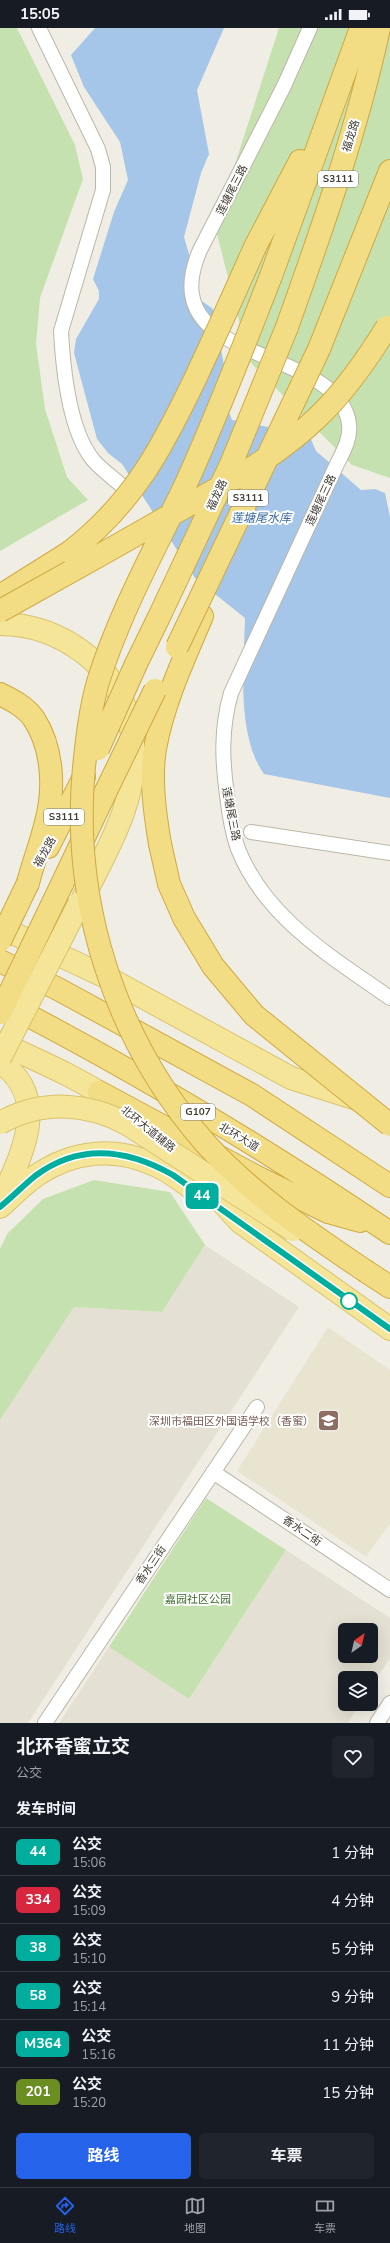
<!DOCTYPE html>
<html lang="zh">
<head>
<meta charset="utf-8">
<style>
  body { margin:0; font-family:"Nunito Sans","Noto Sans SC",sans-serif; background:#20242c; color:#f1f3f6; height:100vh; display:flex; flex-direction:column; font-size:15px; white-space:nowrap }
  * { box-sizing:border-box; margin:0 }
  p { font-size:13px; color:#9ea1a6 }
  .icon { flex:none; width:22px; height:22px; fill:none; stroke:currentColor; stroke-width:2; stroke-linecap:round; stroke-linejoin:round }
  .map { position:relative; height:1695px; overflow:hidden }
  .panel { display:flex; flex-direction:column; background:#171b24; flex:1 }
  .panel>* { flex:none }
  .badge { padding:0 8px; border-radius:6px; font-size:14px; line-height:26px }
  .needle { width:26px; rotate:34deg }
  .controls { position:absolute; left:338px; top:1595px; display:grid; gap:8px }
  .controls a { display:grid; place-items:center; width:40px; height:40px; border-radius:6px; background:#171b24; box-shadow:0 4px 16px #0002; font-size:20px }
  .map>.badge { position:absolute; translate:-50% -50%; box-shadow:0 0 0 2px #fff }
  h2 { padding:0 16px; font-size:15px; line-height:36px }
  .round { display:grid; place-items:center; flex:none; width:42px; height:42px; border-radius:6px; background:#20242c }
  .overview { display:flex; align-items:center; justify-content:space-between; height:68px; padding:0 16px }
  h1 { font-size:19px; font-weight:700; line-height:30px }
  .cta { display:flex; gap:8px; margin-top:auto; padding:8px 16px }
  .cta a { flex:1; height:46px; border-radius:6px; background:#2563eb; color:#fff; font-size:16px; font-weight:700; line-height:46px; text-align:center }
  .cta a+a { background:#20242c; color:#f1f3f6 }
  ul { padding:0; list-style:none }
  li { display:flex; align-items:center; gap:12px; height:48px; padding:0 16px; border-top:1px solid #363941 }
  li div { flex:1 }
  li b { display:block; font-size:15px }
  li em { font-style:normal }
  li .badge { min-width:44px; font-weight:700; text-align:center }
  .status { display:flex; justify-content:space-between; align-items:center; height:28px; padding:0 20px; background:#171b24; direction:ltr }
  .status svg { height:11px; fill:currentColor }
  .tabs { display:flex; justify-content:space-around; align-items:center; height:56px; border-top:1px solid #363941; background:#171b24; font-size:11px; color:#9ea1a6 }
  .tabs a { display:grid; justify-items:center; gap:2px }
  .tabs .current { color:#2563eb }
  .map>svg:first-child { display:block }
  .residential { fill:#e4e0d3; fill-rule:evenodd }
  .education { fill:#e8e4cf }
  .green { fill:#c6e1b0 }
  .water { fill:#a5c5e9 }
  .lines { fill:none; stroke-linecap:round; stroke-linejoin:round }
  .minor-casing { stroke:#bbb6a8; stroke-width:16 }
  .primary-casing { stroke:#d8c36b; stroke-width:24 }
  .trunk-casing { stroke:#ceaa40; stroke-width:24 }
  .minor { stroke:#fff; stroke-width:14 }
  .primary { stroke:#f5e599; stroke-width:22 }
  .trunk { stroke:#f2dc84; stroke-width:22 }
  .primary-bridge-casing { stroke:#d8c36b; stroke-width:24; stroke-linecap:butt }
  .trunk-bridge-casing { stroke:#ceaa40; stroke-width:24; stroke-linecap:butt }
  .primary-bridge { stroke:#f5e599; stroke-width:22 }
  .trunk-bridge { stroke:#f2dc84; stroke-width:22 }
  .line-casing { stroke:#fff; stroke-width:9 }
  .line { stroke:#01ad9c; stroke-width:6 }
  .stop-dot { fill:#fff; stroke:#01ad9c; stroke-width:2 }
  .labels { text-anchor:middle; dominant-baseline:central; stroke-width:4; stroke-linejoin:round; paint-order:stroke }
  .shield { fill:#fff; stroke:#7b7872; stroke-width:1 }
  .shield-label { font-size:10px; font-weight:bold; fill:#423e35 }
  .street-label { font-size:11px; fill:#423e35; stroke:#fff }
  .education-label { font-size:11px; fill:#785e54; stroke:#fff; text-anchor:end }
  .park-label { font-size:11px; fill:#3f6e2e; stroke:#fff }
  .water-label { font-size:12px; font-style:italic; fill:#386aa3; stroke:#fff }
</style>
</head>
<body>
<div class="status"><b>15:05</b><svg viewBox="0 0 49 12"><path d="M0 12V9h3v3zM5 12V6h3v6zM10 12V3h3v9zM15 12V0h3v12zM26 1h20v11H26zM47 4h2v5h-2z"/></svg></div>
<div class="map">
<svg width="390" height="1695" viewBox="0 0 390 1695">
  <rect width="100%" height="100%" fill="#f0eee4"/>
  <path class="residential" d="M205,1217l94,62 -271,416h-28v-303l74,-113 88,5z
    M286,1522l104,68v40l-19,29v-9h-26v26h15l-12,19h-289l50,-76 80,52zM345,1602h26v26h-26z"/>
  <path class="education" d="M328,1299l62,43v153l-24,34 -129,-86z"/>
  <path class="green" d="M0,0h17l58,117 8,34 -43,119 -4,46 9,65 22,68 21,23 -88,51z
    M279,0h111v450l-38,-13 -103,-104 -34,-135z
    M94,1152l76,12 35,53 -43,67 -88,-5 -74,113v-171l7,-15 36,-35z
    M206,1470l80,52 -97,149 -80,-52z"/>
  <path class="water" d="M95,0h129l-27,62 12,64 -8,19 -17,64 10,34 -2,23 21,15 16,81 -1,20 4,10 77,15 7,16 45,39 14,-1 10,4 5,24v281l-126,-24c-28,-39 -20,-109 -19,-156l-50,-40 -73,-114 -14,-11 -11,-14 -23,-86 2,-14 23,-40v-8l-6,-12 21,-67 14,-32 -8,-38 -36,-55 -13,-32z"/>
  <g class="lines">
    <defs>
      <path id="minor" d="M39,0l59,121 5,18v23l-42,141c2,37 8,101 33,130 8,9 18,16 27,24
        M310,0l-26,58 -84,164c-51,118 139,93 149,174 2,14 -6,28 -12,40l-106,229c-10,35 -9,67 -4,102 2,18 5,37 11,54 28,70 94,108 152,149
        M251,804l139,21
        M213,1444l177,118
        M45,1695l212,-316
        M377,1695l13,-20"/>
      <path id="primary" d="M0,596c32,0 59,10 84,29 51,39 60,102 39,160 -10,29 -26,57 -40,85
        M0,899l110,52 181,99 66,21
        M0,1015c39,18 79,35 114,59
        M0,1034c53,37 20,95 0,141
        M190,1139l50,55 150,107
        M0,1179c12,-11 24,-23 37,-32 36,-24 78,-29 118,-10 19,8 34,22 51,34"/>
      <path id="trunk" d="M255,219l45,-86
        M271,248l90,-248
        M287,299c35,-98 70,-197 92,-299
        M319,321l71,-178
        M0,568l70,-44
        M136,636l22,-45
        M0,666c12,6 26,13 34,25 19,29 21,70 12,103 -5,21 -13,41 -18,61
        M160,816c-5,-30 -10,-64 -5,-95 8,-46 29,-90 47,-133
        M48,819l36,-70
        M62,856l44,-93
        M0,933l58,28 194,106 138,91
        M6,976c132,68 261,146 384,229
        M99,1064l156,84 73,36 32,9
        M367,1244l23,15"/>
    </defs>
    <use href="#minor" class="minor-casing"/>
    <use href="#primary" class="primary-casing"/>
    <use href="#trunk" class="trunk-casing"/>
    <use href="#minor" class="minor"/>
    <use href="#primary" class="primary"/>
    <use href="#trunk" class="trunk"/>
    <defs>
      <path id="primary-bridge" d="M0,1030l79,-154
        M0,1095c41,-23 86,-21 127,1l166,106"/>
      <path id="trunk-bridge" d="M271,248c-28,71 -55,143 -87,212 -31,65 -65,126 -86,194 -8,28 -11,57 -14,85 -13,137 31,273 122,377 46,51 105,90 161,128
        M70,524c64,-50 92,-104 126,-175 20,-43 40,-87 59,-130
        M0,583c56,-31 113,-63 169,-95 53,-30 109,-59 153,-103 26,-26 46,-55 65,-86
        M158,591l74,-157 55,-135
        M177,619l142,-298
        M98,721l38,-85
        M106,763l49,-101
        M160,816l9,40 15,34 29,48 41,49 136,110
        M0,913l28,-58
        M0,985l62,-129"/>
    </defs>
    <use href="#primary-bridge" class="primary-bridge-casing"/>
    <use href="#trunk-bridge" class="trunk-bridge-casing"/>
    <use href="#primary-bridge" class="primary-bridge"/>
    <use href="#trunk-bridge" class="trunk-bridge"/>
  </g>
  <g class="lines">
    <defs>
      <path id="line" d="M0,1179c12,-10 23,-21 35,-31 44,-33 92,-27 138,-1l217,154"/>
    </defs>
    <use href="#line" class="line-casing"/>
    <use href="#line" class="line"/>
  </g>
  <defs>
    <symbol id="school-square" viewBox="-11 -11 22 22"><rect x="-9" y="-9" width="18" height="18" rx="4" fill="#8d6e63" stroke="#fff"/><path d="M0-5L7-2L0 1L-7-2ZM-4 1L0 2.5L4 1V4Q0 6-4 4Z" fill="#fff"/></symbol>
  </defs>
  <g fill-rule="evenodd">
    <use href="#school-square" x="316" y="1380" width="25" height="25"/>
  </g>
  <circle class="stop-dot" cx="349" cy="1273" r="8"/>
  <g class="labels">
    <g class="shield">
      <rect x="318" y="143" width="40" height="16" rx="3"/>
      <rect x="228" y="462" width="40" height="16" rx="3"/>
      <rect x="44" y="781" width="40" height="16" rx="3"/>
      <rect x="181" y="1076" width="34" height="16" rx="3"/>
    </g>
    <g class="shield-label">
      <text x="338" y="151">S3111</text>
      <text x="248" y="470">S3111</text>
      <text x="64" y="789">S3111</text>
      <text x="198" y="1084">G107</text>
    </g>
    <g class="street-label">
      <text transform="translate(351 108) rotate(-73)">福龙路</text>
      <text transform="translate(232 162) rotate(-63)">莲塘尾三路</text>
      <text transform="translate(217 467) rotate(-65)">福龙路</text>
      <text transform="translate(321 472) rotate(-65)">莲塘尾三路</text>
      <text transform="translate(231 786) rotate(79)">莲塘尾三路</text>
      <text transform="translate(45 824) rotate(-61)">福龙路</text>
      <text transform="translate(148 1101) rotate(39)">北环大道辅路</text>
      <text transform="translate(239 1109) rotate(31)">北环大道</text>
      <text transform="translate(302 1503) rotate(34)">香水二街</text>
      <text transform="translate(151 1537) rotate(-56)">香水三街</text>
    </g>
    <g class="education-label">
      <text x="314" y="1393">深圳市福田区外国语学校（香蜜）</text>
    </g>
    <g class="park-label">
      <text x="198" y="1571">嘉园社区公园</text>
    </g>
    <g class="water-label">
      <text x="261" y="490">莲塘尾水库</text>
    </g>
  </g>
</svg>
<div class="controls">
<a><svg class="needle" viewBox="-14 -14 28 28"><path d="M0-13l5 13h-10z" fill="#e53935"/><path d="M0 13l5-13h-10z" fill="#9ea1a6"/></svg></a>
<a><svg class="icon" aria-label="layers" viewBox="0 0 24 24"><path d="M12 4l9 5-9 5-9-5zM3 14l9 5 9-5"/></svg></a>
</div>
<b class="badge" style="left:202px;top:1168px;background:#01ad9c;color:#fff">44</b>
</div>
<section class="panel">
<div class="overview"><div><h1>北环香蜜立交</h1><p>公交</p></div><a class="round"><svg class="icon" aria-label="heart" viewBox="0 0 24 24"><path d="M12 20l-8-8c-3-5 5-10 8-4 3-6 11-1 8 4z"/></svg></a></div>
<h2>发车时间</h2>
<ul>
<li><span class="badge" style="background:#01ad9c;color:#fff">44</span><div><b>公交</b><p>15:06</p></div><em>1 分钟</em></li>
<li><span class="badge" style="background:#d7263d;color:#fff">334</span><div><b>公交</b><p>15:09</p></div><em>4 分钟</em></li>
<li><span class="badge" style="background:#01ad9c;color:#fff">38</span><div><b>公交</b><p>15:10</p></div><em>5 分钟</em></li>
<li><span class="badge" style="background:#01ad9c;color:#fff">58</span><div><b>公交</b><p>15:14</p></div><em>9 分钟</em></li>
<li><span class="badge" style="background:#01ad9c;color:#fff">M364</span><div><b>公交</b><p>15:16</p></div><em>11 分钟</em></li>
<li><span class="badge" style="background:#6b8e23;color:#fff">201</span><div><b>公交</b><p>15:20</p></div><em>15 分钟</em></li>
</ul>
<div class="cta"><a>路线</a><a>车票</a></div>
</section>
<nav class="tabs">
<a class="current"><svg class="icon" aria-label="directions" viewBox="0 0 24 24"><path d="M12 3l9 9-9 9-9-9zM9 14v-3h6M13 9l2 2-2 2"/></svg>路线</a>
<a><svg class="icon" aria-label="map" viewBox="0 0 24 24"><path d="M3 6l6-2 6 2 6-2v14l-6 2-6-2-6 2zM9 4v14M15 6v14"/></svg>地图</a>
<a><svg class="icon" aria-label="tickets" viewBox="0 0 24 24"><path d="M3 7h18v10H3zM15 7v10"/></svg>车票</a>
</nav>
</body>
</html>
